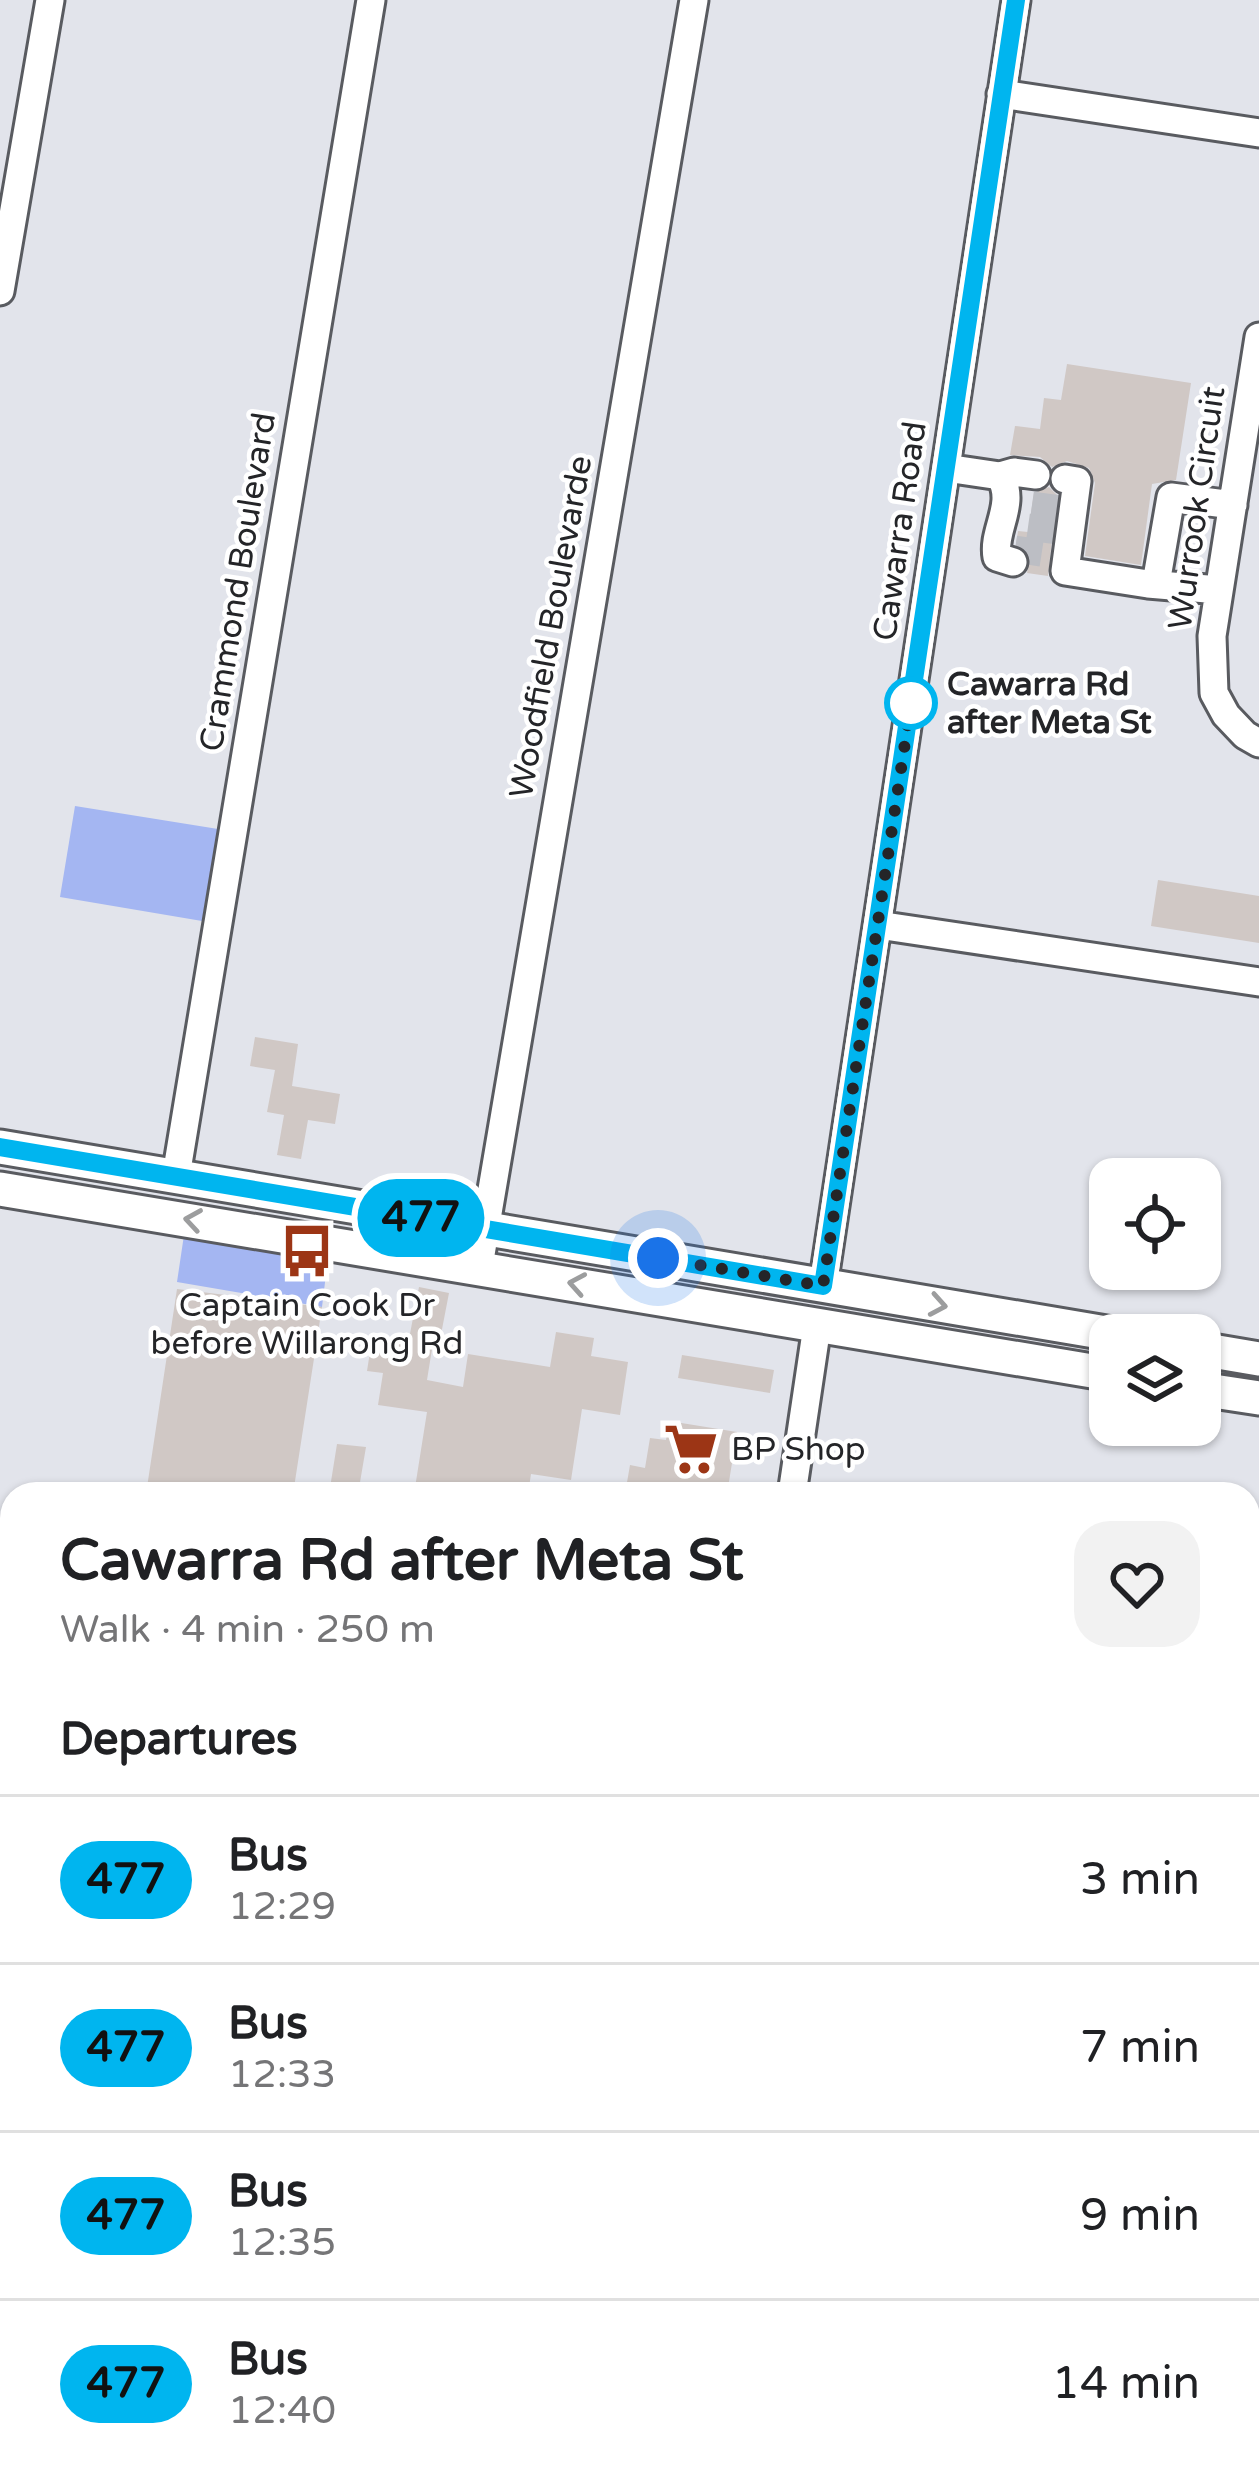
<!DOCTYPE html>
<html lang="en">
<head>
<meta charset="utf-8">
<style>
  body { margin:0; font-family:"Varela Round",sans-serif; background:#f2f2f2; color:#202124; height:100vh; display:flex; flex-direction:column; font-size:45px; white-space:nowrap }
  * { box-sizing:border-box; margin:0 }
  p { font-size:39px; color:#757577 }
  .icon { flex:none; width:66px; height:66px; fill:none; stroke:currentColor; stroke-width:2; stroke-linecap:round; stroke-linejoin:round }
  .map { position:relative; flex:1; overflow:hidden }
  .panel { position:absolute; left:0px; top:1482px; width:1260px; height:1008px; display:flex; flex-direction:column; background:#fff; border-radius:36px 36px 0 0; box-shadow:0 3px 9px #0004 }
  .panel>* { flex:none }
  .badge { padding:0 24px; border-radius:39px; font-size:42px; line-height:78px }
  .tools { position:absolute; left:1089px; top:1158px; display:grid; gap:24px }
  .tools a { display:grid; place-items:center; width:132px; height:132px; border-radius:24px; background:#fff; box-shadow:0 3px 9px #0004; font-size:60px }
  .you { position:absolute; width:60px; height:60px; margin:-30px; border:9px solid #fff; border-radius:50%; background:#1a73e8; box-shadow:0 0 0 18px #1a73e833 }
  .map>.badge { position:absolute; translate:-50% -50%; box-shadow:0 0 0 6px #fff }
  h2 { padding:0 60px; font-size:45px; line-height:108px }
  .round { display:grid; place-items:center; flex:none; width:126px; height:126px; border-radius:36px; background:#f2f2f2 }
  .headline { display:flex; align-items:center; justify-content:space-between; height:204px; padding:0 60px }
  h1 { font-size:57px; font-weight:700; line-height:90px }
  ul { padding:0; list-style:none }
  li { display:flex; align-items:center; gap:36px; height:168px; padding:0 60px; border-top:3px solid #e0e0e0 }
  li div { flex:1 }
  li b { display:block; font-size:45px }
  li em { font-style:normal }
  li .badge { min-width:132px; font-weight:700; text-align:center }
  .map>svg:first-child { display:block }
  .green { fill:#a4b6f2 }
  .building { fill:#d0c8c5 }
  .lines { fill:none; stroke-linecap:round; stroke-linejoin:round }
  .minor-tunnel { stroke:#bcbec4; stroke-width:27; stroke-dasharray:27 14; stroke-linecap:butt }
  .minor-casing { stroke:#595b60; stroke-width:33 }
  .major-casing { stroke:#595b60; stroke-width:39 }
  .minor { stroke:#fff; stroke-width:27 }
  .major { stroke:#fff; stroke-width:33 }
  .oneway { stroke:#9c9d9e }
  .line-casing { stroke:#fff; stroke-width:27 }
  .line { stroke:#00b5ef; stroke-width:18 }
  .walk { stroke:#242528; stroke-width:12; stroke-dasharray:0 21.6 }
  .stop-dot { fill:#fff; stroke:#00b5ef; stroke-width:6 }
  .labels { text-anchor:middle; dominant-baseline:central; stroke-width:9; stroke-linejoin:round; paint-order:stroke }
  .street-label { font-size:33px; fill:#242528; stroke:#fff }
  .stop-label { font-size:33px; font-weight:bold; fill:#242528; stroke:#fff; text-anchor:start }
  .poi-label { font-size:33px; fill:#242528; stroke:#fff }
</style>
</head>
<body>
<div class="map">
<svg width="1259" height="2490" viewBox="0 0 1259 2490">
  <rect width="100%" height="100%" fill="#e2e4eb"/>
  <path class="green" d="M75,806l143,23 -16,92 -142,-24z
    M184,1235l144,23 -6,49 -145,-25z"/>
  <path class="building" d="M1067,364l124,19 -15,97 -24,4 -11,81 -56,-9 10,-73 -6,-15 -22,-7 -15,6 -12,-10 -30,-2 5,-29 25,3 4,-31 17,2z
    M1049,487l8,8 -9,81 -21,-3 3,-16 -14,-13 2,-13 10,1 6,-39z
    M1158,880l101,16v47l-108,-17z
    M255,1037l43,7 -6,42 48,8 -5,30 -27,-4 -7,39 -24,-4 7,-40 -17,-3 8,-42 -25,-4z
    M419,1287l30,6 -11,57 -6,-1 -5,31 36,7 5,-33 82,13 6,-35 38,6 -3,18 37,6 -8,53 -38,-6 -11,71 -40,-6 -3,20h-114l13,-82 -49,-7 5,-32 -16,-2 5,-32 36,5z
    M177,1289l145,18 -29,187h-147z
    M682,1355l92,15 -4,23 -92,-15z
    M669,1421l68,11 -10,62h-102l5,-29 15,3 5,-30 16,2z
    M337,1444l29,3 -8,47h-29z"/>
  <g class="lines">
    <path class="minor-tunnel" d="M1032,505l29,4
      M1028,527l29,4
      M1015,549l39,6"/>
    <defs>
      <path id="minor" d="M1001,94l258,39
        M0,291l50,-291
        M1259,337l-47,299 2,57 12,22 19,20 14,8
        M946,468l54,8 14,-4 22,3
        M1000,476c17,28 -8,54 -3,81l16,5
        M1065,479l12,2 -12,90 83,13 71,6
        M1158,572l13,-75 62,8
        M878,925l381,57
        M176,1176l195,-1176
        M479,1266l215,-1266
        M823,1286l193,-1286
        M792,1494l25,-168
        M1248,1700l11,2
        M0,1917l12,2
        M1248,2009l11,2
        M0,2164l12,2
        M1248,2317l11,2
        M644,2490l1,-12"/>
      <path id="major" d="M0,1147l1118,188
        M0,1189l1110,185
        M1200,1349l59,10
        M1200,1389l59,9"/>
    </defs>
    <use href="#minor" class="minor-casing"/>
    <use href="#major" class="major-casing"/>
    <use href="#minor" class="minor"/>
    <use href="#major" class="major"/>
  </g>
  <defs><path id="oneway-chevron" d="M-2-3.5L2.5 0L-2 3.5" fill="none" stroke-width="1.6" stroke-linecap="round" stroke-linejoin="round" transform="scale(3)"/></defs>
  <g class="oneway">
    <use href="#oneway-chevron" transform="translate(193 1220) rotate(-171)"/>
    <use href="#oneway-chevron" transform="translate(577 1284) rotate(-170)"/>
    <use href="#oneway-chevron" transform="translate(938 1305) rotate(10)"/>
  </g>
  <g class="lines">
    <defs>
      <path id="line" d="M0,1147l823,139 193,-1286"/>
    </defs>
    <use href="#line" class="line-casing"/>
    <use href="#line" class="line"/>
    <path class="walk" d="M658,1258l165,28 88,-583"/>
  </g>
  <defs>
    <symbol id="bus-bare" viewBox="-9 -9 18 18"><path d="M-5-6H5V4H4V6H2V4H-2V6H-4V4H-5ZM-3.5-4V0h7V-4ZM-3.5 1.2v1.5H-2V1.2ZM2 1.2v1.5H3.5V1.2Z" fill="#9c3515" stroke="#fff" stroke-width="2.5" paint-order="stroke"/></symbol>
    <symbol id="supermarket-bare" viewBox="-9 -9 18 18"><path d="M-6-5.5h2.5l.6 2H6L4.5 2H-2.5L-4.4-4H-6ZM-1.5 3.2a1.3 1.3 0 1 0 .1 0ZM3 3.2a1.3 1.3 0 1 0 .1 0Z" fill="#9c3515" stroke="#fff" stroke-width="2.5" paint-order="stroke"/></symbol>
  </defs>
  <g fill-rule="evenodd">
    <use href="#bus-bare" x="269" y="1213" width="76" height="76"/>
    <use href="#supermarket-bare" x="653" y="1411" width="76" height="76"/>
  </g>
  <circle class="stop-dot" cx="911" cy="703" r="24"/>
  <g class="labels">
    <g class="street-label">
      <text transform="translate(1197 508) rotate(-82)">Wurrook Circuit</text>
      <text transform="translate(900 531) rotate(-82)">Cawarra Road</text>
      <text transform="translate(238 582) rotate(-81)">Crammond Boulevard</text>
      <text transform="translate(551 627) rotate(-80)">Woodfield Boulevarde</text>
    </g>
    <g class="stop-label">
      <text x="947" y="684">Cawarra Rd<tspan x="947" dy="38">after Meta St</tspan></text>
    </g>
    <g class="poi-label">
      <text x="307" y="1305">Captain Cook Dr<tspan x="307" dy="38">before Willarong Rd</tspan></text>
      <text x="731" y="1449" text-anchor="start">BP Shop</text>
    </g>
  </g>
</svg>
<div class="tools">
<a><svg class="icon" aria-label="locate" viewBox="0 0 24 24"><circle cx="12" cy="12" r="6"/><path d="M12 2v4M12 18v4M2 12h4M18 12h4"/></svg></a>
<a><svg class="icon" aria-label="layers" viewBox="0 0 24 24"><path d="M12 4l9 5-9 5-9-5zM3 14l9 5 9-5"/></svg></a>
</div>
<div class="you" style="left:658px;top:1258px"></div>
<b class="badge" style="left:421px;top:1218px;background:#00b5ef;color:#111">477</b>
<section class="panel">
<div class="headline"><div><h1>Cawarra Rd after Meta St</h1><p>Walk · 4 min · 250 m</p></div><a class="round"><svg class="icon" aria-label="heart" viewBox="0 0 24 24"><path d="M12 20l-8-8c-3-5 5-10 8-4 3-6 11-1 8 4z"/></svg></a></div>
<h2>Departures</h2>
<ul>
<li><span class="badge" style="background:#00b5ef;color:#111">477</span><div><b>Bus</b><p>12:29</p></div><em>3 min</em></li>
<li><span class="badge" style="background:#00b5ef;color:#111">477</span><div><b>Bus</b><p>12:33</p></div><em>7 min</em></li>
<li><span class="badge" style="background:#00b5ef;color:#111">477</span><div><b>Bus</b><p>12:35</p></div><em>9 min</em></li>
<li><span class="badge" style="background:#00b5ef;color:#111">477</span><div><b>Bus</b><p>12:40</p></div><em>14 min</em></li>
</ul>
</section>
</div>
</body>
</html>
